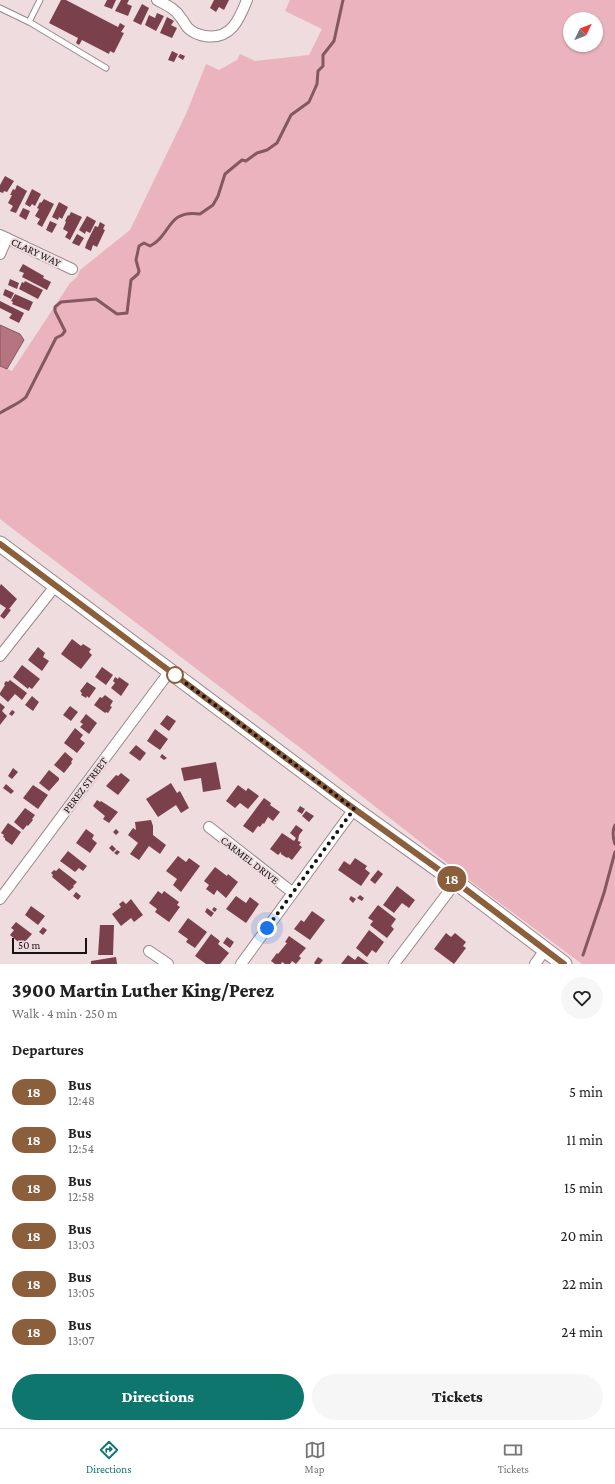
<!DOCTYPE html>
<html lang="en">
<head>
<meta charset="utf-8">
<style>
  body { margin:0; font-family:"Crimson Pro",serif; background:#f6f6f6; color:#222; height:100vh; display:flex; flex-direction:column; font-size:15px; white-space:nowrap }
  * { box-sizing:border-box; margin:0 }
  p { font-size:13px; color:#767676 }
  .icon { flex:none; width:22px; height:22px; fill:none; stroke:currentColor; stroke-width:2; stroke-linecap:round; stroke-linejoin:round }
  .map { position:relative; height:964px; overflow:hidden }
  .drawer { display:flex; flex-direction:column; background:#fff; flex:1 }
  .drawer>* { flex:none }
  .badge { padding:0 8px; border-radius:13px; font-size:14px; line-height:26px }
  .needle { width:26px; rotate:47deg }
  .buttons { position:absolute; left:563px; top:12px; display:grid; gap:8px }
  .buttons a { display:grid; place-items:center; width:40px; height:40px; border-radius:50%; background:#fff; box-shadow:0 1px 3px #0004; font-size:20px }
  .scale { position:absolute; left:12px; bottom:10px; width:75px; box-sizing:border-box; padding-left:4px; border:2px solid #181213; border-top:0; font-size:11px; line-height:14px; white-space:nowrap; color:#181213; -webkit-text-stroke:3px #eedcdf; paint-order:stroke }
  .you { position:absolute; width:20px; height:20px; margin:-10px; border:3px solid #fff; border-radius:50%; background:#1a73e8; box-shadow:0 0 0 6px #1a73e833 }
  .map>.badge { position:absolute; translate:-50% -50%; box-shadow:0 0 0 2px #fff }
  h2 { padding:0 12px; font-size:15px; line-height:36px }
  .round { display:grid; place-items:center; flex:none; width:42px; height:42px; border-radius:21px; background:#f6f6f6 }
  .headline { display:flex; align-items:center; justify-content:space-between; height:68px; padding:0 12px }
  h1 { font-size:19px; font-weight:800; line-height:30px }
  .primary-button { display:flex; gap:8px; margin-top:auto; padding:8px 12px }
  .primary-button a { flex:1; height:46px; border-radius:24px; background:#0f766e; color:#fff; font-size:16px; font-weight:800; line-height:46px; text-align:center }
  .primary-button a+a { background:#f6f6f6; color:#222 }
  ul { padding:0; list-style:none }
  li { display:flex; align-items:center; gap:12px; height:48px; padding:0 12px }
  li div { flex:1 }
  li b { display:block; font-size:15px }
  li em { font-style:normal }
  li .badge { min-width:44px; font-weight:700; text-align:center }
  .menu { display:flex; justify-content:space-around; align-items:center; height:56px; border-top:1px solid #e0e0e0; background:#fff; font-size:11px; color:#767676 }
  .menu a { display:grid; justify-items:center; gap:2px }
  .menu .selected { color:#0f766e }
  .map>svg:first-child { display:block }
  .green { fill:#eab3bd; fill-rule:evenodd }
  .water { fill:#b47581; stroke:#855760 }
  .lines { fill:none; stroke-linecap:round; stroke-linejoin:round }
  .stream { stroke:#855760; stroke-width:3 }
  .building { fill:#7a414d }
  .service-casing { stroke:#99898c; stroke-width:7 }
  .minor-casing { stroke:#99898c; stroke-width:12 }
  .primary-casing { stroke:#99898c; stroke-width:17 }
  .service { stroke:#fff; stroke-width:5 }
  .minor { stroke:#fff; stroke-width:10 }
  .primary { stroke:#fff; stroke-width:15 }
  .line-casing { stroke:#fff; stroke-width:9 }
  .line { stroke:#8b5e3c; stroke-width:6 }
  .walk { stroke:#181213; stroke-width:4; stroke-dasharray:0 7.2 }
  .stop-dot { fill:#fff; stroke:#8b5e3c; stroke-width:2 }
  .labels { text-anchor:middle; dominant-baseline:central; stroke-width:4; stroke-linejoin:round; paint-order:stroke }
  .street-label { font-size:11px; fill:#181213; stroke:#eedcdf }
</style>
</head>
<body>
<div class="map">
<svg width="615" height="964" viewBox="0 0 615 964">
  <rect width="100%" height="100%" fill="#eedcdf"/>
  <path class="green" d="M290,0h325v964h-33l-121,-90 -154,-121 -307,-234v-153l12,5 58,-88 7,-6 3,-7 50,-40 56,-116 20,-50 13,6 18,-10 3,-6 15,7 54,-6 13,-26 -37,-18zM570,19h26v26h-26z"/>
  <path class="water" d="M0,325l20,9 4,6 -17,29 -7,-3z"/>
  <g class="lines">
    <path class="stream" d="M0,413c8,-5 20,-10 26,-16l30,-59 6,-3 3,-4 -10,-20v-4l6,-5 35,-3 21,15 10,-1 4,-33 7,-6 1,-3 -3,-11 3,-14 5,-3 6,3c21,-10 17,-37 50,-32l13,-9 5,-9 7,-22 17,-14 4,1 11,-8 10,-3 10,-7 14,-28 18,-13 8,-18 1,-13 5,-5v-11l11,-14 9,-41
      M615,825c-3,6 -2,13 0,19
      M583,955l21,-62 11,-41"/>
  </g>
  <path class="building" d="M61,0h5l52,27 2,-4 5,3 -4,6 3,1 -10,20 -4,-2 -1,3 -27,-14 -3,5 -3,-2 2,-5 -29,-15z
    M107,0h9l-4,9 -8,-3z
    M121,0h8l-2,4 5,2 -4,10 -13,-5z
    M214,0h15l-5,10 -5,-3 -3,5 -6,-4z
    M142,4l7,4 -8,17 -8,-4z
    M157,13l7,3 -8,15 -11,-6 4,-10 6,3z
    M167,17l7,4 -3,4 6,3 -5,10 -12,-5z
    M172,51l6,3 -4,8 -6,-2z
    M180,54l5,2 -2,4 -5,-3z
    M5,176l9,5 -7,11 -3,-1 -1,2 -3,-1v-7z
    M17,185l10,6 -11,22 -6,-2 3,-5 -5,-3 4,-8h-2l3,-6 2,1z
    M32,189l9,5 -6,12 -3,-2 -2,3 -5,-3z
    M44,199l10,5 -12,23 -5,-3 3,-5 -5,-3 4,-7 -2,-1 3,-6 1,1z
    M59,202l9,5 -6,12 -3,-2 -1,3 -6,-3z
    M23,208l7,3 -4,9 -7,-4z
    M71,212l11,5 -12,23 -5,-3 3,-5 -5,-3 3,-7 -1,-1 3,-6 1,1z
    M87,216l9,5 -6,12 -4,-2 -1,3 -6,-4z
    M50,221l7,3 -5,9 -6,-3z
    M100,222l5,3 -2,4 2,1 -8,17 -4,-2 -2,6 -6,-3 2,-6 8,-16 3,1z
    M77,234l7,4 -5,8 -7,-3z
    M23,264l21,12 -1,2 8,4 -4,8 -25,-13 2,-4 -5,-2z
    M10,279l9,4 -2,6 -9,-4z
    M25,281l18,9 -5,9 -19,-10 3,-7 2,1z
    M5,289l9,4 -3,6 -8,-4z
    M15,294l18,8 -4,9 -17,-7 1,-2 -2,-1z
    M0,301l24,12 -5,10 -10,-5 3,-4 -12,-6z
    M1,584l16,15 -8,10 2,1 -7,9 -4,-3 6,-8 -6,-4v-18z
    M72,639l9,7 2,-2 8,5 -2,3 3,3 -11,14 -20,-15z
    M38,647l7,6 -2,4 6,4 -7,10 -14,-11z
    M22,665l18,14 -8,10 -3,-2 -1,2 -15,-12z
    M102,667l11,8 -7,10 -11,-8z
    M115,677l3,2 1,-2 10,7 -8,12 -10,-8 4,-5 -2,-2z
    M10,680l17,13 -5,7 -7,-6 -7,8 -8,-7v-2l5,-8 -1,-1 2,-3 2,1z
    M87,682l9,6 -7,10 -2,-2 -1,2 -5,-3 1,-2 -2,-2z
    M105,695l8,6 -3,5 2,1 -4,6 -2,-1 -1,1 -11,-8 6,-8 2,1z
    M32,696l7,6 -6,9 -8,-6z
    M0,703l5,4 -3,4 5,5 -7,9z
    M70,706l8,6 -7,9 -8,-6z
    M12,710l3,2 -3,4 -3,-2z
    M86,714l11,9 -8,11 -9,-7 3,-3 -3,-2z
    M167,715l9,6 -7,10 -9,-7z
    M75,728l8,7 -3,4 5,4 -8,10 -13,-10z
    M155,729l13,10 -8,11 -13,-9z
    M136,745l10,8 -6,8 -11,-8z
    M65,752l8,7 -2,3 1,1 -8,10 -10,-8z
    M162,754l5,4 -3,2 -4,-3z
    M216,762l5,27 -18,3 -2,-14 -17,3 -3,-13z
    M13,768l5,4 -6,7 -4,-3z
    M49,770l10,8v2l-10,11 -10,-8z
    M121,773l9,7 -12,15 -12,-9 10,-11 2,1z
    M171,783l6,10 3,-2 9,17 -8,5 -5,-8 -18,12 -12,-18z
    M6,784l8,7 -3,3 -8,-6z
    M33,785l15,10 -10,14 -15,-11z
    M238,785l8,6 2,-3 11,8 -11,13 -8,-6 -5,5 -9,-7z
    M264,798l7,5 -1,2 10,7 -7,9 -5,-4 -4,7 -1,-1 -3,4 -2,-1 -5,7 -10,-7z
    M97,800l3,2 1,-1 17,11 -9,11 -6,-4 2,-3 -12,-10z
    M300,806l5,3 -3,5 -5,-3z
    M25,808l10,7 -3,4 1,1 -5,6 -1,-1 -4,5 -9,-8z
    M306,811l8,5 -5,6 -7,-6z
    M151,820l2,6v9l13,10 -6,9 -11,-8 -10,14 -9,-6 8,-11 -10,-8 5,-7 3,2 -1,-8z
    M8,823l13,9 -9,13 -7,-5v-2l-2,-1 1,-2 -3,-2z
    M296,825l7,5 -4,5 -1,6 3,1 -2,3 3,2 -10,13 -4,-3 -1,1 -6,-4v-2l-3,3 -8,-6 12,-16 12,8 2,-3 -6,-5z
    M86,829l8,6 -2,4 5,4 -7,10 -14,-10z
    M116,829l3,3 -3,3 -3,-3z
    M112,845l4,4 -3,3 -4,-4z
    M117,850l3,2 -3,3 -3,-2z
    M68,851l19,15 -4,5 -4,-3 -4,4 -15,-11z
    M178,856l8,6 3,-4 11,8 -19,26 -8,-7 4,-6 -11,-8z
    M355,858l12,8 -2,3 5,4 -9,13 -23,-16 6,-9 6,4z
    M215,867l12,9 1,-2 10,8 -12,16 -9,-8 -3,5 -8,-6 3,-4 -5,-4z
    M59,868l18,14 -4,4 1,1 -5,4 -17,-14 1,-2 -2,-2 3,-3 2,1z
    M378,870l5,4 -8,10 -5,-4z
    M397,886l18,14 -6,8 -7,-5 -8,10 -11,-8z
    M158,891l4,3 2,-3 15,11 -2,3 3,2 -11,15 -14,-10 2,-3 -8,-6z
    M76,892l5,4 -3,4 -5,-4z
    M360,895l4,3 -2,3 -5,-3z
    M236,896l10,7 4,-6 9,7 -13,19 -20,-14z
    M351,896l5,3 -3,4 -4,-4z
    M131,899l12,16 -9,7 -3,-4 -10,8 -9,-12 9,-7 -2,-3 4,-3 3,3z
    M378,905l18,14 -5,7 3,3 -7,9 -17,-13 3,-4 -5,-3z
    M31,906l14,10 -7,9 -13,-10z
    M214,907l3,2 -2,3 -3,-2z
    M207,908l7,5 -3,4 -6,-5z
    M312,911l13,9 -15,20 -16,-11 7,-9 3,2z
    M188,918l19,14 -12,16 -9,-6 2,-3 -10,-7z
    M16,922l16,12 -10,11 -12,-10 4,-5 -3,-2z
    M100,925h14l-1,30h-15z
    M43,927l4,3 -4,5 -4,-3z
    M369,930l15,12 -8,11 -4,-3 -5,7 -11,-9z
    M446,933l5,4 4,-4 11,9 -3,4 3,2 -12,16 -20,-15z
    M211,934l9,7 -2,3 11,9 -9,11h-14l-11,-8z
    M289,936l17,12 -7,8 2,2 -5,6 -4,-3 -2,3h-5l-3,-2 -1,2h-6l-4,-3 6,-8 1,1 9,-11 -2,-1z
    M227,937l7,5 -4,6 -7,-5z
    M348,955l7,5 3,-4 11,8h-28z
    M116,957l1,7h-26v-3z
    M318,957l5,3 -3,4h-5l-1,-1z"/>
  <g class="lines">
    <defs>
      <path id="service" d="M0,8l31,15 75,45
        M29,22l11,-22"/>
      <path id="minor" d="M157,0c9,5 18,8 24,18 3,3 4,7 7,10 4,4 11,7 17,8 26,4 34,-16 42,-36
        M0,235l72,34
        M0,254l7,-16
        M0,656l56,-71
        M209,827l83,65
        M0,899l170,-228
        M149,951l19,13
        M241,964l113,-155
        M394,964l62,-82
        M535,964l10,-14"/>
      <path id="primary" d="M0,544l354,265 102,73 108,82"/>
    </defs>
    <use href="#service" class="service-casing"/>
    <use href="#minor" class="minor-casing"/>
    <use href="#primary" class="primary-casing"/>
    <use href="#service" class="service"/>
    <use href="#minor" class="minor"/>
    <use href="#primary" class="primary"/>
  </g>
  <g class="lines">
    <defs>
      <path id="line" d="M0,544l342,256 114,82 108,82"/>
    </defs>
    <use href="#line" class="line-casing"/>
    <use href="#line" class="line"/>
    <path class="walk" d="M175,675l179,134 -87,119"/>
  </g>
  <circle class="stop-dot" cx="175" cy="675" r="8"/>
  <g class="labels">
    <g class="street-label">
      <text transform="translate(36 252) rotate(25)">CLARY WAY</text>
      <text transform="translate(85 785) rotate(-53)">PEREZ STREET</text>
      <text transform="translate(250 860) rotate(38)">CARMEL DRIVE</text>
    </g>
  </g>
</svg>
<div class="buttons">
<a><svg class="needle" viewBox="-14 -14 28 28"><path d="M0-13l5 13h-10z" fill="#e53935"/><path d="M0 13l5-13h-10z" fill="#767676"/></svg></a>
</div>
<div class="scale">50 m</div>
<div class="you" style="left:267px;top:928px"></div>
<b class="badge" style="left:452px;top:879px;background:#8b5e3c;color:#fff">18</b>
</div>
<section class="drawer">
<div class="headline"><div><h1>3900 Martin Luther King/Perez</h1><p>Walk · 4 min · 250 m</p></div><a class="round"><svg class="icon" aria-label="heart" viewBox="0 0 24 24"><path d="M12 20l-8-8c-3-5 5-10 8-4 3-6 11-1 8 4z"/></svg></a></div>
<h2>Departures</h2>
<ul>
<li><span class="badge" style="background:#8b5e3c;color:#fff">18</span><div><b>Bus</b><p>12:48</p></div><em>5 min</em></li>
<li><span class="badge" style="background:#8b5e3c;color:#fff">18</span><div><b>Bus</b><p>12:54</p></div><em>11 min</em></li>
<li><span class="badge" style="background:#8b5e3c;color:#fff">18</span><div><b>Bus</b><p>12:58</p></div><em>15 min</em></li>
<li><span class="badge" style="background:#8b5e3c;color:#fff">18</span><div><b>Bus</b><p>13:03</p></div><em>20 min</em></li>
<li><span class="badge" style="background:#8b5e3c;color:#fff">18</span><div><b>Bus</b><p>13:05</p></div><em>22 min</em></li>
<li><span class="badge" style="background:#8b5e3c;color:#fff">18</span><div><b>Bus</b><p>13:07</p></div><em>24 min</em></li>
</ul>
<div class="primary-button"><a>Directions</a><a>Tickets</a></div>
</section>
<nav class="menu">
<a class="selected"><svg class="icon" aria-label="directions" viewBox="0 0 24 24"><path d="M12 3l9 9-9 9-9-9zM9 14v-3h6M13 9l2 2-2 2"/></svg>Directions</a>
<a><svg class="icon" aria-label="map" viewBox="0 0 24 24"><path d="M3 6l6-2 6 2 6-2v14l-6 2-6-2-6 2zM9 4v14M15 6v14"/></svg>Map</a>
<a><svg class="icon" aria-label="tickets" viewBox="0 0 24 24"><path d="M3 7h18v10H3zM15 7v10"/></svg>Tickets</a>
</nav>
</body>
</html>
